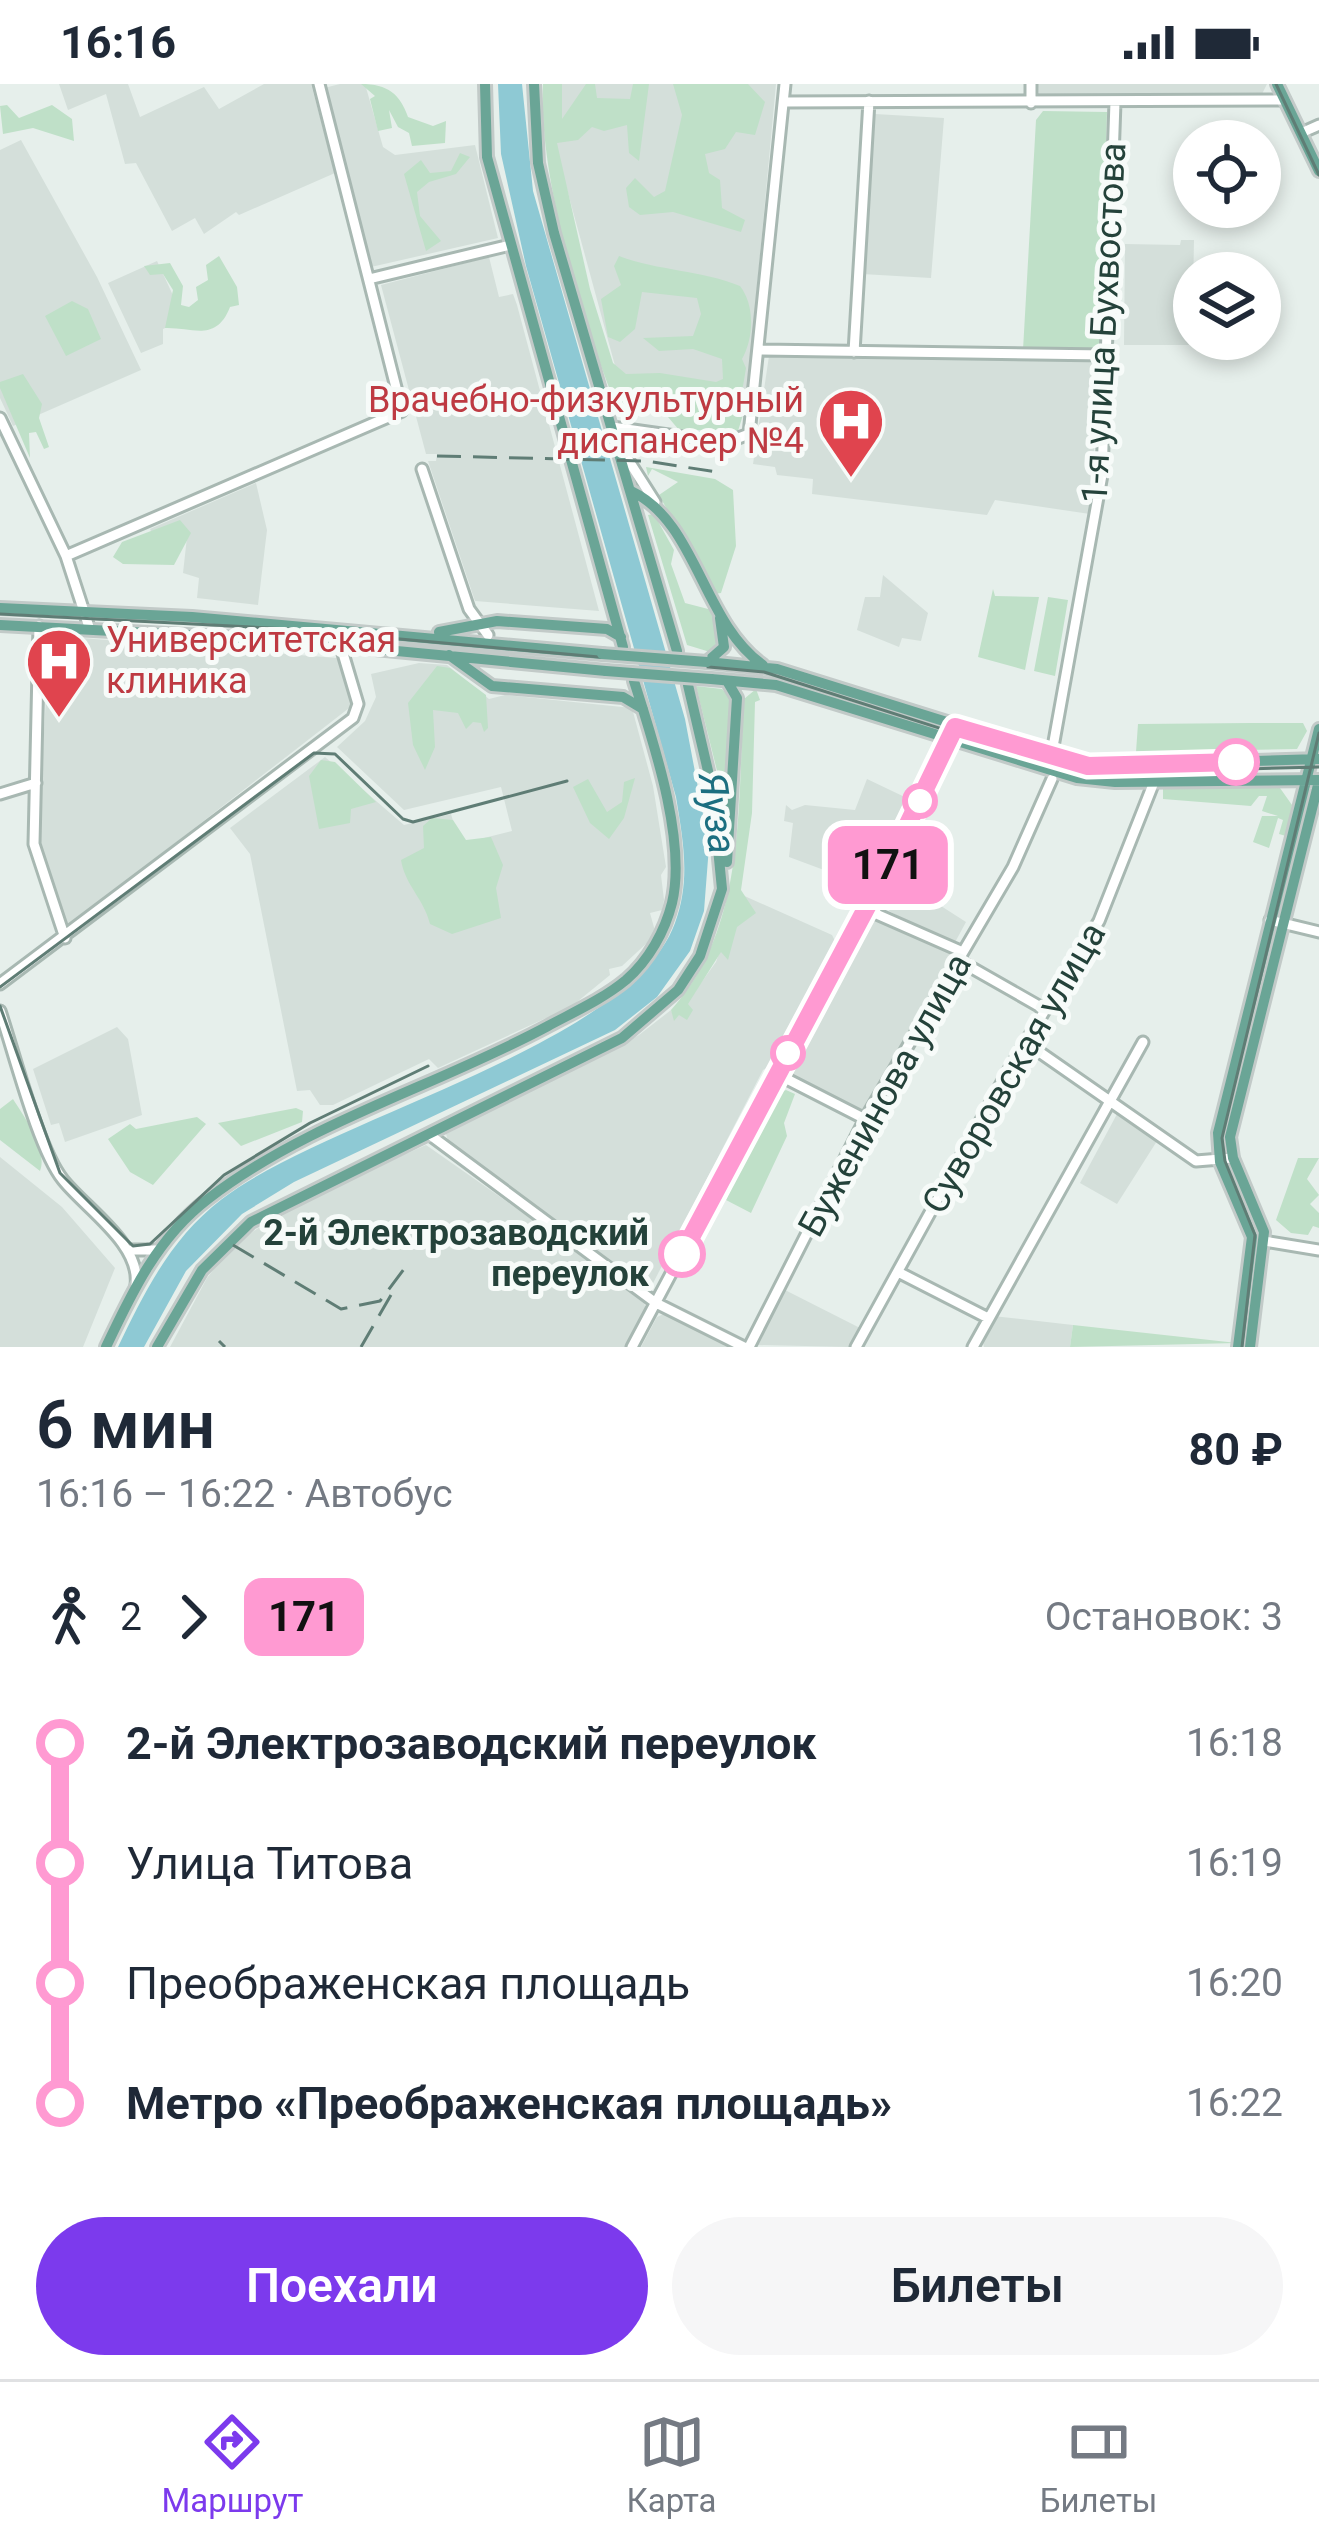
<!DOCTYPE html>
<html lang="ru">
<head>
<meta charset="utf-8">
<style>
  body { margin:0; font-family:Roboto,sans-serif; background:#f6f6f7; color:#1f2937; height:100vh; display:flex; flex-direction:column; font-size:45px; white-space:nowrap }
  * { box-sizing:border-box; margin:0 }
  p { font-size:39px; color:#747a83 }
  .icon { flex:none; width:66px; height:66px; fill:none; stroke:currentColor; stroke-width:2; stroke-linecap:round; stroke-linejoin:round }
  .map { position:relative; height:1263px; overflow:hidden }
  .details { display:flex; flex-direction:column; background:#fff; flex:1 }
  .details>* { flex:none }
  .badge { padding:0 24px; border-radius:18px; font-size:42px; line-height:78px }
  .tools { position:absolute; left:1173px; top:36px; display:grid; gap:24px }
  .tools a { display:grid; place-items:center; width:108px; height:108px; border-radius:50%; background:#fff; box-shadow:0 6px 18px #0003; font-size:60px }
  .map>.badge { position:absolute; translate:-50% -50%; box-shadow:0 0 0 6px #fff }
  .legs { display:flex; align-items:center; gap:18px; height:132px; padding:0 36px; font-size:39px }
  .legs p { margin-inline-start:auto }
  .overview { display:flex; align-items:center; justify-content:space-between; height:204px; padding:0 36px }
  h1 { font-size:66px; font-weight:600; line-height:90px }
  .cta { display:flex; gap:24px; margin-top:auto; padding:24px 36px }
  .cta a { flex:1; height:138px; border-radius:72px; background:#7c3aed; color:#fff; font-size:48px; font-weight:600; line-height:138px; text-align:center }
  .cta a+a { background:#f6f6f7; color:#1f2937 }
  ul { padding:0 36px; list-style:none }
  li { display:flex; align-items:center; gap:42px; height:120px; font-size:45px }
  li i { display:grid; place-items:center; width:18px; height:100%; margin:0 15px; background:currentColor }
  li i::after { content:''; width:30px; height:30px; margin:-15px; border:9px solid; border-radius:50%; background:#fff }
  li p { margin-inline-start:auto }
  li:first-child i { background:linear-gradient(#0000 50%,currentColor 0) }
  li:last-child i { background:linear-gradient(currentColor 50%,#0000 0) }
  .status { display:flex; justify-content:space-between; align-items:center; height:84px; padding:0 60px; background:#fff; direction:ltr }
  .status svg { height:33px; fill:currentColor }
  .menu { display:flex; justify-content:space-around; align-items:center; height:168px; border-top:3px solid #e0e1e3; background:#fff; font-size:33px; color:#747a83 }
  .menu a { display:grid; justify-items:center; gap:6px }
  .menu .active { color:#7c3aed }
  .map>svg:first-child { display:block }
  .built { fill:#d4dfda }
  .green { fill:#bfe0c8 }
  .water { fill:#8ec9d4 }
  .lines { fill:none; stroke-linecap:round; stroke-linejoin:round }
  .minor-casing { stroke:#a8b8b2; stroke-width:15 }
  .major-casing { stroke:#c2cac8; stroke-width:16 }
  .minor { stroke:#fff; stroke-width:9 }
  .major { stroke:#6aa596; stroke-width:10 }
  .tram { stroke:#5f7d75; stroke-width:3 }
  .rail { stroke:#5f7d75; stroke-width:3; stroke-dasharray:24 12; stroke-linecap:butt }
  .major-bridge-casing { stroke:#c2cac8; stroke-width:16; stroke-linecap:butt }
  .major-bridge { stroke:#6aa596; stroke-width:10 }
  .line-1-casing { stroke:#fff; stroke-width:27 }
  .line-1 { stroke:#ff9ad2; stroke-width:18 }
  .stop-1-dot { fill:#fff; stroke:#ff9ad2; stroke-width:6 }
  .labels { text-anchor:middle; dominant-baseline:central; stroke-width:10; stroke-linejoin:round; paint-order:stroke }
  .street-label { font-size:36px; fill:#24423a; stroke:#f7fbf9 }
  .health-label { font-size:36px; fill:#be3a42; stroke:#f7fbf9; text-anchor:end }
  .stop-label { font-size:36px; font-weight:bold; fill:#24423a; stroke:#f7fbf9; text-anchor:end }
  .water-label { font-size:39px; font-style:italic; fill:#1c6f80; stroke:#f7fbf9 }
</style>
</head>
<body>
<div class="status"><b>16:16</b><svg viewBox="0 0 49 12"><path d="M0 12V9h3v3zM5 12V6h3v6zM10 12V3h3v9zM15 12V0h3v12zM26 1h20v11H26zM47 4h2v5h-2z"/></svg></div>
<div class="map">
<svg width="1319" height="1263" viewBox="0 0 1319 1263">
  <rect width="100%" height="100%" fill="#e6efeb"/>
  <path class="built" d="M59,0h69l12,33 64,-30 15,22 45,-25h47l24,89 -96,42 -3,-3 -32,22 -9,-16 -23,13 -36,-68 -11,1 -19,-70 -38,16z
    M340,0h25l18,63 12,8 80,-10 23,93 -127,29 -47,-179z
    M562,0h214l-30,321 -123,-10 -67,-246z
    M1038,0h229l-6,12 -222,2z
    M875,30l69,4 -13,160 -69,-4z
    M21,56l76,137 44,93 -128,56 -13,-28v-248z
    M1181,156h13l-2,105h-68l1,-101 55,1z
    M489,173l10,40 14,-3 4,11 82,306 -124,-10 -47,-140h8l1,-7h-11l-45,-169z
    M157,177l27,58 -21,10v15l-22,9 -33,-70z
    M769,272l331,3 -10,155 -95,-14 -8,15 -175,-21 1,-15 -36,-4 -2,-8 -22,-3z
    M256,399l11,47 -9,75 -61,-7 2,-20 -16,-5 4,-36 -29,10 -8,-18z
    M883,491l45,38 -7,28 -19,-3 -3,9 -42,-17 8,-33h15z
    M56,552l281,22 16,47 -286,222 -29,-84 11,-201z
    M419,579l28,2 42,34 16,-4 127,13 21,78 13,81 -5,8 3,25 -2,10 -12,3 5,18 -7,11 -26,24 -13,3 1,6 -38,31 -134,62 -9,-9 -96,46h-13l-10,-15 -13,1 -47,-237 -20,-26 95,-71 79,68 47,-11 9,30 52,-13 -11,-44 -97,23 -67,-63 28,-26 11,-24 -5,-23z
    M867,695l44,21 -44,86 -78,-29 4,-34 -9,-2 2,-16 6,5 13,-5 50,5z
    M908,789l39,20 -6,13 25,16 -13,24 -64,-35z
    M740,810l92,41 4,8 -66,123 -7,4 -114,221 -200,-147 -3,-10 193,-99 32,-25 4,9 41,-57z
    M872,831l83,40 -93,160 -76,-41z
    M117,943l11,12 14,76 -77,27 -6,-19 -8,2 -18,-56z
    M1117,1030l40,27 -40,63 -37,-21z
    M426,1061l217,152 3,14 -20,36h-456l37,-69 26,-33 64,-43z
    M0,1073l62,50 53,61 -32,79h-83z
    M785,1206l75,38 -11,19 -92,-2z
    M668,1228l69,35h-96l16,-30z
    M993,1232l80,9 -3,22h-86l-2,-9z"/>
  <path class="green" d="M361,0c27,0 39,10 47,33l25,9 13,-5 -1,22 -33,3 -3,-13 -11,-6 -9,-17 3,18 -14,3 -8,-32 5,-3z
    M543,0h19v35l24,-35h9l2,14 33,1 3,-15h16l-10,77 -10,-8 -2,-28 -23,6 -12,-4 -14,13 -21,3 33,146 23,74 13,11 34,-1 56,9 7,-3 -1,-20 -29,-10 -34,2 -16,-13 50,-2 8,-22 -4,-16 -55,-6 -7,37 -15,13 -12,-5 -7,-38 20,-14 -7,-19 5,-10c40,15 82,14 121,30 15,19 14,52 2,73l4,9 -4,24 -21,10 25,3 -8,26 -59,-1 -11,-13 -52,-12c-34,-84 -78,-231 -73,-321z
    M673,0h75l17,18 -10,33 -19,-3 -11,17 -20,5 4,19 11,7 2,28 23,12 -4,12 -68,-20 -33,3 -11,-8 -3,-19 9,-10 19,19 11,-6 17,-76z
    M7,21l12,13 33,-13 20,14 2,22 -41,-13 -30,6 -3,-28z
    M1043,27l64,1 -7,239 -77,-1 13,-230z
    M460,69l10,4 -14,17 -27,8 -12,10 3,24 21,25 -15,10 -22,-77 17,-14 9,13 21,-2z
    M219,172l18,31 2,18 -9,2c-14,36 -38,20 -65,21l8,-38 -10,-16 -13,1 -6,-9 26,-3 13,23 -2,19 8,2 9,-7 -2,-13 12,-7 -2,-15z
    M72,217l16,8 13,30 -35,17 -21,-40z
    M23,290l19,30 -3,14 10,29 -5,2 -8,-17 -7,1 1,25 -30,-70v-6z
    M646,383l69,12 18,11 3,56 -15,47 -7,1 -55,-99 19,-13 -26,-13 -4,7z
    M654,430l20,36 -3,14 14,39 27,7c3,15 12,28 -2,42l-23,-7 -39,-130z
    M180,436l11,13 -17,32 -51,-1 -10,-7 9,-15z
    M993,505l2,7 44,1 -14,73 -47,-13z
    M1048,513l20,3 -13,76 -21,-5z
    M437,582l13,2 36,27 2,33 -4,4 -3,-9 -8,-1 -7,7 -8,-16 -25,-3 2,37 -10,23 -12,-25 -5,-42z
    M696,602l26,3 11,12 -10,94z
    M756,605l4,11 -5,2 -3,111 -11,77 15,23 -19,14 -9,33 -7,-8 -33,52 5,6 -6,10 -8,-5 -5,6 -3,-11c76,-83 66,-205 73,-311z
    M1250,639h53l4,8 -10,18 -161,3 2,-28z
    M321,676l14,2 41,40 -25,7 -1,14 -31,6 -10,-53z
    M635,694l-11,40 -15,21 -19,-16 -17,-36 15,-8 19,33 15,-10 2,-20z
    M1163,701l117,3 12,17 -6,31 -7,-2 4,-14 -5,-2 -9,30 -16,-6 9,-26h16l-16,-5 5,-15h-8l-8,10 -88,-7z
    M432,734l21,2 13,20 25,-3 12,28 -7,23 5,30 -49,16 -22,-10c-6,-25 -25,-39 -29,-64l23,-12 -1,-22z
    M786,1006l9,4 -11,29 3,13 -36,77 -25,-13 50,-106z
    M13,1015c12,19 35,51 27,72l-40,-31v-31z
    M296,1024l7,3 -1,11 -61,24 -23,-23z
    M197,1033l9,7 -53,61 -23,-13 -22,-33 22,-15 6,5z
    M1298,1074h21l-12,21 12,16 -9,9 9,9v15l-6,-2 -5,9 -17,-2 -15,-13z
    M1073,1241l164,18 -167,4z"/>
  <path class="water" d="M498,0h24l11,107 152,528 24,127 -5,65 -14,40 -33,46 -42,33 -321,152 -52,32 -56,57 -42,76h-26c27,-56 53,-109 104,-148 109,-83 408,-153 453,-276 16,-43 8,-83 1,-126l-150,-531 -25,-112z"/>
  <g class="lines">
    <defs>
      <path id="minor" d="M784,18l501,-2
        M1031,19v-19
        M1301,49l18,-8
        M369,195l141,-34
        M760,266l346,5
        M854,268l15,-251
        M0,334l66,138 23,71
        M612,343l113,16 24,-9 36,-350
        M635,349l-8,25 28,44
        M422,385l47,140 19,26
        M66,472l336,-145 -83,-327
        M39,542l-5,218 31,94
        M1051,674l51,-283 13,-373
        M0,710l36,-11
        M865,825l98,43
        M1270,836l49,12
        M958,876l86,49
        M0,900l353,-266 5,-14 -19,-64
        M0,927c14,41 38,138 63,169 23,29 78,64 73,105
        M1025,958l171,119 37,-3
        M777,990l88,45
        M430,1051l226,168 88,44
        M1264,1157l55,9
        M128,1166h29
        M898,1188l90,46
        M632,1263l233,-438 90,-182
        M749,1263l116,-228 148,-252 39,-88
        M856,1263l151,-274 92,-152 55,-139
        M973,1263l170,-305"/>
      <path id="major" d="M485,0l2,73 136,490
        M534,0l4,79 16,70 123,418
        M1277,0l42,87
        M631,407c66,31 71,131 132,174
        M0,524l192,9 410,37
        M0,541l281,15 325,31
        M439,548l58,-11 110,8 14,8
        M449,571l43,31 131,11 20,12
        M707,578l70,7 311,97 231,-7
        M707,578l17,-15 -4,-29
        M711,595l65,6 301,93 38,4 204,-2
        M727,778l10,-164 -10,-17
        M106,1263c26,-55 52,-110 102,-148 100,-77 229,-113 340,-173 26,-14 55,-27 78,-46 23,-20 39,-49 46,-77 15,-62 -19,-162 -38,-222
        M157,1263l45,-77 49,-48 371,-184 56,-48 22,-34 22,-67 -10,-101 -24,-103
        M1238,1263l14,-110 -32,-75 -2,-29 101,-404
        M1250,1263l14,-115 -31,-74 -3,-21 89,-356"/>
    </defs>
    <use href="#minor" class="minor-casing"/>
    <use href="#major" class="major-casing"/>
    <use href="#minor" class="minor"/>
    <use href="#major" class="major"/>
    <path class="tram" d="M1276,0l43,91
      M0,530l290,15 474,43 269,86 72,15 214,-6
      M0,903l314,-234 21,1 68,65 10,3 154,-41
      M0,922l60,167 73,73 17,-2 74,-69 86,-52 118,-57
      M1242,1263l13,-112 -30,-74 -3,-23 97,-405"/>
    <path class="rail" d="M437,372l209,5 77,12
      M233,1161l108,64 39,-8 27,-36
      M219,1257l6,6
      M361,1263l30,-52"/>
    <defs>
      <path id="major-bridge" d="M602,570l105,8
        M606,587l105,8"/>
    </defs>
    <use href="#major-bridge" class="major-bridge-casing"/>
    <use href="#major-bridge" class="major-bridge"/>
  </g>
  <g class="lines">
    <defs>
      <path id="line-1" d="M682,1170l196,-368 77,-159 133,39 148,-4"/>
    </defs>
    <use href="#line-1" class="line-1-casing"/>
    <use href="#line-1" class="line-1"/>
  </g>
  <defs>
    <symbol id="hospital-pin" viewBox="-11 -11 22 30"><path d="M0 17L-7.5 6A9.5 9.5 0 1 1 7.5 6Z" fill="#e0444e" stroke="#f7fbf9"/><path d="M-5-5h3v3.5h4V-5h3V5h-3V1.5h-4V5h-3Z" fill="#fff"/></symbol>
  </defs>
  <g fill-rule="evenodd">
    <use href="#hospital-pin" x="813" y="299" width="76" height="104"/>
    <use href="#hospital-pin" x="21" y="539" width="76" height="104"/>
  </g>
  <g class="stop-1-dot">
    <circle cx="1236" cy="678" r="21"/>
    <circle cx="920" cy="717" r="15"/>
    <circle cx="788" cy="969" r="15"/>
    <circle cx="682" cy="1170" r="21"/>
  </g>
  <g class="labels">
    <g class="street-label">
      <text transform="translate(1104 239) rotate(-87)">1-я улица Бухвостова</text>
      <text transform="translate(1014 984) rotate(-60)">Суворовская улица</text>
      <text transform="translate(885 1011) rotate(-61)">Буженинова улица</text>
    </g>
    <g class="health-label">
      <text x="804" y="316">Врачебно-физкультурный<tspan x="804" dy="41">диспансер №4</tspan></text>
      <text x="106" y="556" text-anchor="start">Университетская<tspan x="106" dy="41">клиника</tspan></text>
    </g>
    <g class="stop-label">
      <text x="649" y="1149">2-й Электрозаводский<tspan x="649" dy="41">переулок</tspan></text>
    </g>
    <g class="water-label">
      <text transform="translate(717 729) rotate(82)">Яуза</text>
    </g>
  </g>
</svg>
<div class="tools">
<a><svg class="icon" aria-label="locate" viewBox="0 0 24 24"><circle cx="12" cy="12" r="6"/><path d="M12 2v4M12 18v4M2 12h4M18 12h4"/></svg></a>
<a><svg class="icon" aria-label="layers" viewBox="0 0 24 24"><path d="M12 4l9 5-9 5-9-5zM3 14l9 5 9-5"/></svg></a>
</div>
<b class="badge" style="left:888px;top:781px;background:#ff9ad2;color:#111">171</b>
</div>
<section class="details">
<div class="overview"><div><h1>6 мин</h1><p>16:16 – 16:22 · Автобус</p></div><b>80 ₽</b></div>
<div class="legs"><svg class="icon" aria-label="walk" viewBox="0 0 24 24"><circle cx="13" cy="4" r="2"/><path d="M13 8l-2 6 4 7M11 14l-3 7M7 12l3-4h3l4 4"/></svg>2<svg class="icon" aria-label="forward" viewBox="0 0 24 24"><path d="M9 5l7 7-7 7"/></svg><b class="badge" style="background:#ff9ad2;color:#111">171</b><p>Остановок: 3</p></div>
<ul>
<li><i style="color:#ff9ad2"></i><b>2-й Электрозаводский переулок</b><p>16:18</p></li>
<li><i style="color:#ff9ad2"></i><span>Улица Титова</span><p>16:19</p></li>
<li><i style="color:#ff9ad2"></i><span>Преображенская площадь</span><p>16:20</p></li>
<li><i style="color:#ff9ad2"></i><b>Метро «Преображенская площадь»</b><p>16:22</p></li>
</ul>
<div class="cta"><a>Поехали</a><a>Билеты</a></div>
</section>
<nav class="menu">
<a class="active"><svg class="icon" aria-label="directions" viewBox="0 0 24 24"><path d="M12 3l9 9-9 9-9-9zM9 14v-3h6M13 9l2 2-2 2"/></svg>Маршрут</a>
<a><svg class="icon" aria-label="map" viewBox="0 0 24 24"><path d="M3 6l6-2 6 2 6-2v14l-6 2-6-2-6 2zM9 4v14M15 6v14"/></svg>Карта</a>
<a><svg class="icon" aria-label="tickets" viewBox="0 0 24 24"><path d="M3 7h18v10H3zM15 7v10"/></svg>Билеты</a>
</nav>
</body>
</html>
